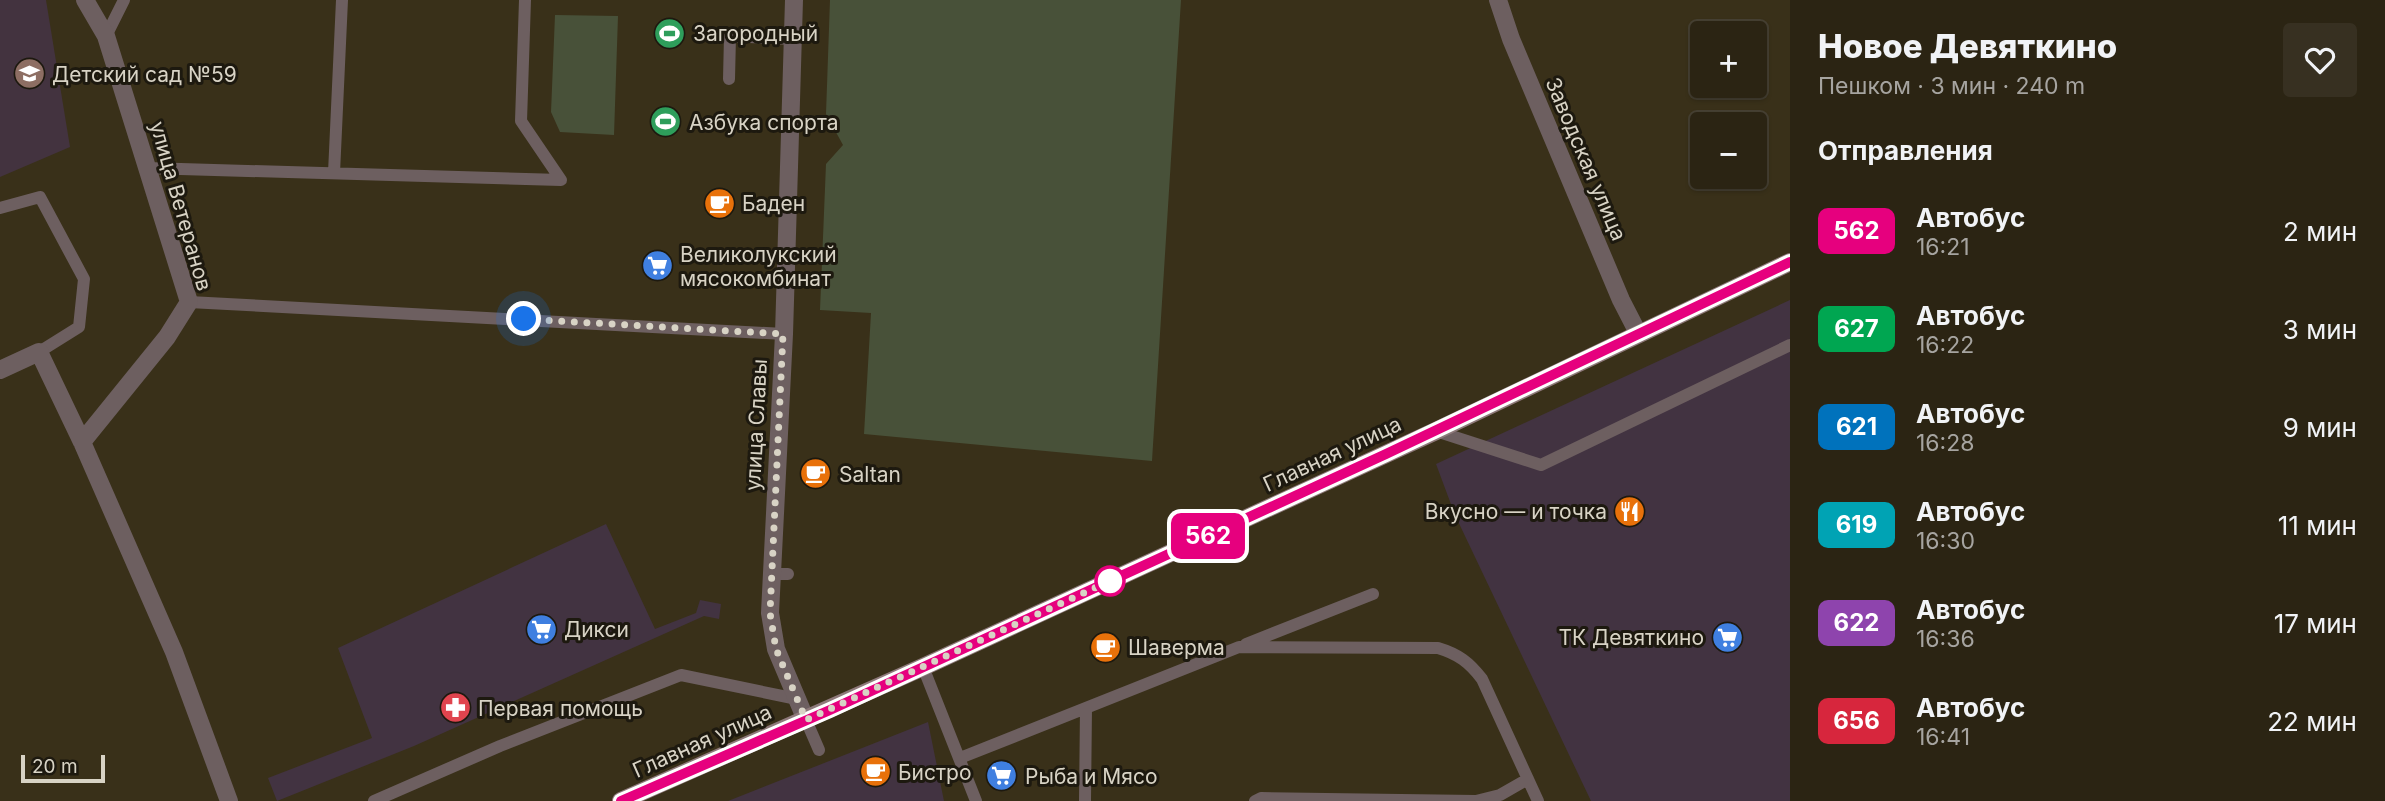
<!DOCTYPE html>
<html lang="ru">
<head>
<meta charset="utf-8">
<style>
  body { margin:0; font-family:Inter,sans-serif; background:#373021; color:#f1f3f6; height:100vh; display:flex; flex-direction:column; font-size:26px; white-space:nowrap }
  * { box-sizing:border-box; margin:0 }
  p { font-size:23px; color:#a6a4a0 }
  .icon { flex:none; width:38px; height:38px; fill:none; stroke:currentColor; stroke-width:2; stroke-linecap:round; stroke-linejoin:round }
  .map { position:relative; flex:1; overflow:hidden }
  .details { display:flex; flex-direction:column; background:#2b2413; width:595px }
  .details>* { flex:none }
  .badge { padding:0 14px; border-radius:10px; font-size:24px; line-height:46px }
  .tools { position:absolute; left:1690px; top:21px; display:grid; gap:14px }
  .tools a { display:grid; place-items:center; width:77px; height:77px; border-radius:7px; background:#2b2413; box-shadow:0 2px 5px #0004,0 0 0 2px #474133; font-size:35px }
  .scale { position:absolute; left:21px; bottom:18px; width:84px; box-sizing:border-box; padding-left:7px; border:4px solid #d8d3c5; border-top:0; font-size:19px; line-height:24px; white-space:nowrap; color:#d8d3c5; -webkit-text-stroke:5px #1d190f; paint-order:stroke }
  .you { position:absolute; width:35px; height:35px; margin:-18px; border:5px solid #fff; border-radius:50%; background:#1a73e8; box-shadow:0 0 0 10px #1a73e833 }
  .map>.badge { position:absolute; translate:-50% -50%; box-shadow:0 0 0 4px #fff }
  h2 { padding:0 28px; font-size:26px; line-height:63px }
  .round { display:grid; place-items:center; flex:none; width:74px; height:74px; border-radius:7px; background:#373021 }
  .head { display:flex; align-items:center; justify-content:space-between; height:119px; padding:0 28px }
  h1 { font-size:33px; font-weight:800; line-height:52px }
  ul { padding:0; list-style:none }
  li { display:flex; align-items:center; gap:21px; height:98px; padding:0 28px }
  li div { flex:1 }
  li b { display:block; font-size:26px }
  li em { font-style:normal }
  li .badge { min-width:77px; font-weight:700; text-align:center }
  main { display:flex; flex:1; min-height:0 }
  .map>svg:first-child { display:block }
  .commercial { fill:#423341 }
  .education { fill:#43333f }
  .green { fill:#485139 }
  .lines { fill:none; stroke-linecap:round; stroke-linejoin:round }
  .service { stroke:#6d5f60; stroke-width:12 }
  .minor { stroke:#6d5f60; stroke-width:18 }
  .secondary { stroke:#8e797a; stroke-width:18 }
  .line-casing { stroke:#fff; stroke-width:16 }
  .line { stroke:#e6007e; stroke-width:10 }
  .walk { stroke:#d8d3c5; stroke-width:7; stroke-dasharray:0 12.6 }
  .stop-dot { fill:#fff; stroke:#e6007e; stroke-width:3.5 }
  .labels { text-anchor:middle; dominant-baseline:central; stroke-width:6; stroke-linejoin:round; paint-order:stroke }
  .poi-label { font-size:21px; fill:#d8d3c5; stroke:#1d190f; text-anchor:start }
  .street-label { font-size:21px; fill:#d8d3c5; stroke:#1d190f }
</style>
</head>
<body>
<main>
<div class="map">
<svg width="1790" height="801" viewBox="0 0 1790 801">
  <rect width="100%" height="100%" fill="#393019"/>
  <path class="commercial" d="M1790,300v501h-199l-136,-286 -19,-51z
    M606,524l49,105 41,-16 4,-13 21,4 -2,15 -15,-3 -290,130 -137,55 -9,-23 104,-40 -34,-90z
    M928,722l16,79h-216z"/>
  <path class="education" d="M0,0h46l24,147 -70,30z"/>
  <path class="green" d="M830,0h351l-29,461 -288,-27 7,-121 -51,-3 6,-146 17,-19 -17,-31z
    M555,15l63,1 -4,119 -54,-3 -9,-20z"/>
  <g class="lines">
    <path class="service" d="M106,36l18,-36
      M729,79l1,-43 62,3
      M147,168l414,12 -40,-59 4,-121
      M334,173l8,-173
      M0,208l40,-11 44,82 -5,48 -40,25
      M189,302l595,32
      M1436,431l105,34 249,-120
      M772,574h16
      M1246,644l127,-50
      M923,667l53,134
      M806,720l13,30
      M960,758l279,-111 199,1c20,6 31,14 44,31l56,122
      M374,801l126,-55 181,-71 116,24
      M1085,801l1,-93
      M1255,801l6,-3 215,3 24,-6 28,-16"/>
    <path class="minor" d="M794,0l-10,334 -14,279 6,36 30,71
      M1498,0l13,39 110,261 17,33
      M0,370l39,-18 43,90 92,210 55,149
      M82,442l85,-105 22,-35 -83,-266 -21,-36"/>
    <path class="secondary" d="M621,801l302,-134 513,-236 354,-169"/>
  </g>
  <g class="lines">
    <defs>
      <path id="line" d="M621,801l209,-91 556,-256 404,-192"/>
    </defs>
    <use href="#line" class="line-casing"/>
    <use href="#line" class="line"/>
    <path class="walk" d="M524,319l259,15 -13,279 6,36 30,71 304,-139"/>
  </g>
  <defs>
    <symbol id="stadium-disc" viewBox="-11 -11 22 22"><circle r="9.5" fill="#2e9e5b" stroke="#1d190f"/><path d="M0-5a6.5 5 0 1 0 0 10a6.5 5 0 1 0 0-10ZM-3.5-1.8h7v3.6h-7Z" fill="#fff"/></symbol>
    <symbol id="school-disc" viewBox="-11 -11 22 22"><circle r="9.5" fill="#8d6e63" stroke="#1d190f"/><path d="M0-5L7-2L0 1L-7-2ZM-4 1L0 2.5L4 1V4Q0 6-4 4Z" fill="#fff"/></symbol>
    <symbol id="cafe-disc" viewBox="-11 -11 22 22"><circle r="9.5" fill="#e8710a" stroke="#1d190f"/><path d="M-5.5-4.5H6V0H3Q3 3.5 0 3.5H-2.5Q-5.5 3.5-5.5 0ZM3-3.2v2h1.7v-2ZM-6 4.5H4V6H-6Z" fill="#fff"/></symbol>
    <symbol id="supermarket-disc" viewBox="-11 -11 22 22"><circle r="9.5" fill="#3f7fe0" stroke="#1d190f"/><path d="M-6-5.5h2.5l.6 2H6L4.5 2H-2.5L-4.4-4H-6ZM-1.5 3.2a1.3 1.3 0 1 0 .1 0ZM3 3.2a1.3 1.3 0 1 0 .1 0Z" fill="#fff"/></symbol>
    <symbol id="restaurant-disc" viewBox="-11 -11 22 22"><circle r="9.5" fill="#e8710a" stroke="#1d190f"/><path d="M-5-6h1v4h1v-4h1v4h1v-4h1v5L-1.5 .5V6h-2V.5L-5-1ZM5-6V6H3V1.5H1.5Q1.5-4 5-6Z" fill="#fff"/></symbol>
    <symbol id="pharmacy-disc" viewBox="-11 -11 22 22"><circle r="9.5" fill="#e0444e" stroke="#1d190f"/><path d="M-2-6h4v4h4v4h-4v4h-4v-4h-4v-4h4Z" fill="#fff"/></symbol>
  </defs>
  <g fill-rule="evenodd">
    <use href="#stadium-disc" x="652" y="16" width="35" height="35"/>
    <use href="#school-disc" x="12" y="56" width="35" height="35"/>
    <use href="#stadium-disc" x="648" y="104" width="35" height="35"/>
    <use href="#cafe-disc" x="702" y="186" width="35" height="35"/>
    <use href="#supermarket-disc" x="640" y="248" width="35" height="35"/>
    <use href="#cafe-disc" x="798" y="456" width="35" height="35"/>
    <use href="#restaurant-disc" x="1612" y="494" width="35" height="35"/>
    <use href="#supermarket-disc" x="524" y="612" width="35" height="35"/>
    <use href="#supermarket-disc" x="1710" y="620" width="35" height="35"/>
    <use href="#cafe-disc" x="1088" y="630" width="35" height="35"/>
    <use href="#pharmacy-disc" x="438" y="690" width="35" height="35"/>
    <use href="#cafe-disc" x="858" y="754" width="35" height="35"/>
    <use href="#supermarket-disc" x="984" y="758" width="35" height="35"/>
  </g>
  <circle class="stop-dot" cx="1110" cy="581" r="14"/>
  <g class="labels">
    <g class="poi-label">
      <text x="693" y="33">Загородный</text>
      <text x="52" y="74">Детский сад №59</text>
      <text x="689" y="122">Азбука спорта</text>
      <text x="742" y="203">Баден</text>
      <text x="680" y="254">Великолукский<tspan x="680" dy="24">мясокомбинат</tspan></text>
      <text x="839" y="474">Saltan</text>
      <text x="1607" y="511" text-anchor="end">Вкусно — и точка</text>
      <text x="564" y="629">Дикси</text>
      <text x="1704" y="637" text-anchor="end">ТК Девяткино</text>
      <text x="1128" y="647">Шаверма</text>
      <text x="478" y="708">Первая помощь</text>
      <text x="898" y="772">Бистро</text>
      <text x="1025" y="776">Рыба и Мясо</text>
    </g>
    <g class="street-label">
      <text transform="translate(1586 159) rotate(67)">Заводская улица</text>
      <text transform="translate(181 206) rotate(74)">улица Ветеранов</text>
      <text transform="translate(756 425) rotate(-87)">улица Славы</text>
      <text transform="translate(1332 454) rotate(-25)">Главная улица</text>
      <text transform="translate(702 741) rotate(-24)">Главная улица</text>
    </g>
  </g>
</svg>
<div class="tools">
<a>+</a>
<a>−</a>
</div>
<div class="scale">20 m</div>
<div class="you" style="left:524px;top:319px"></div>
<b class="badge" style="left:1208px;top:536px;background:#e6007e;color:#fff">562</b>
</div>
<section class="details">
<div class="head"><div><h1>Новое Девяткино</h1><p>Пешком · 3 мин · 240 m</p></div><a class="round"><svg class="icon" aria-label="heart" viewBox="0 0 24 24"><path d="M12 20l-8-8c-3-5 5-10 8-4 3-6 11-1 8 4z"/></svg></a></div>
<h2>Отправления</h2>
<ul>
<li><span class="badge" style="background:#e6007e;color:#fff">562</span><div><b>Автобус</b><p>16:21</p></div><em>2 мин</em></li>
<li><span class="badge" style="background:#00a651;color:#fff">627</span><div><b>Автобус</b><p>16:22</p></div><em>3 мин</em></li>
<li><span class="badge" style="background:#0072bc;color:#fff">621</span><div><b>Автобус</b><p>16:28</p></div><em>9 мин</em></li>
<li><span class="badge" style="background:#00a3b4;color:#fff">619</span><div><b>Автобус</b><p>16:30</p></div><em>11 мин</em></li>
<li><span class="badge" style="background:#8e44ad;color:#fff">622</span><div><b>Автобус</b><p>16:36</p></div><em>17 мин</em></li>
<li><span class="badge" style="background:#d7263d;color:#fff">656</span><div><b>Автобус</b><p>16:41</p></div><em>22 мин</em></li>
</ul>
</section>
</main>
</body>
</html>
